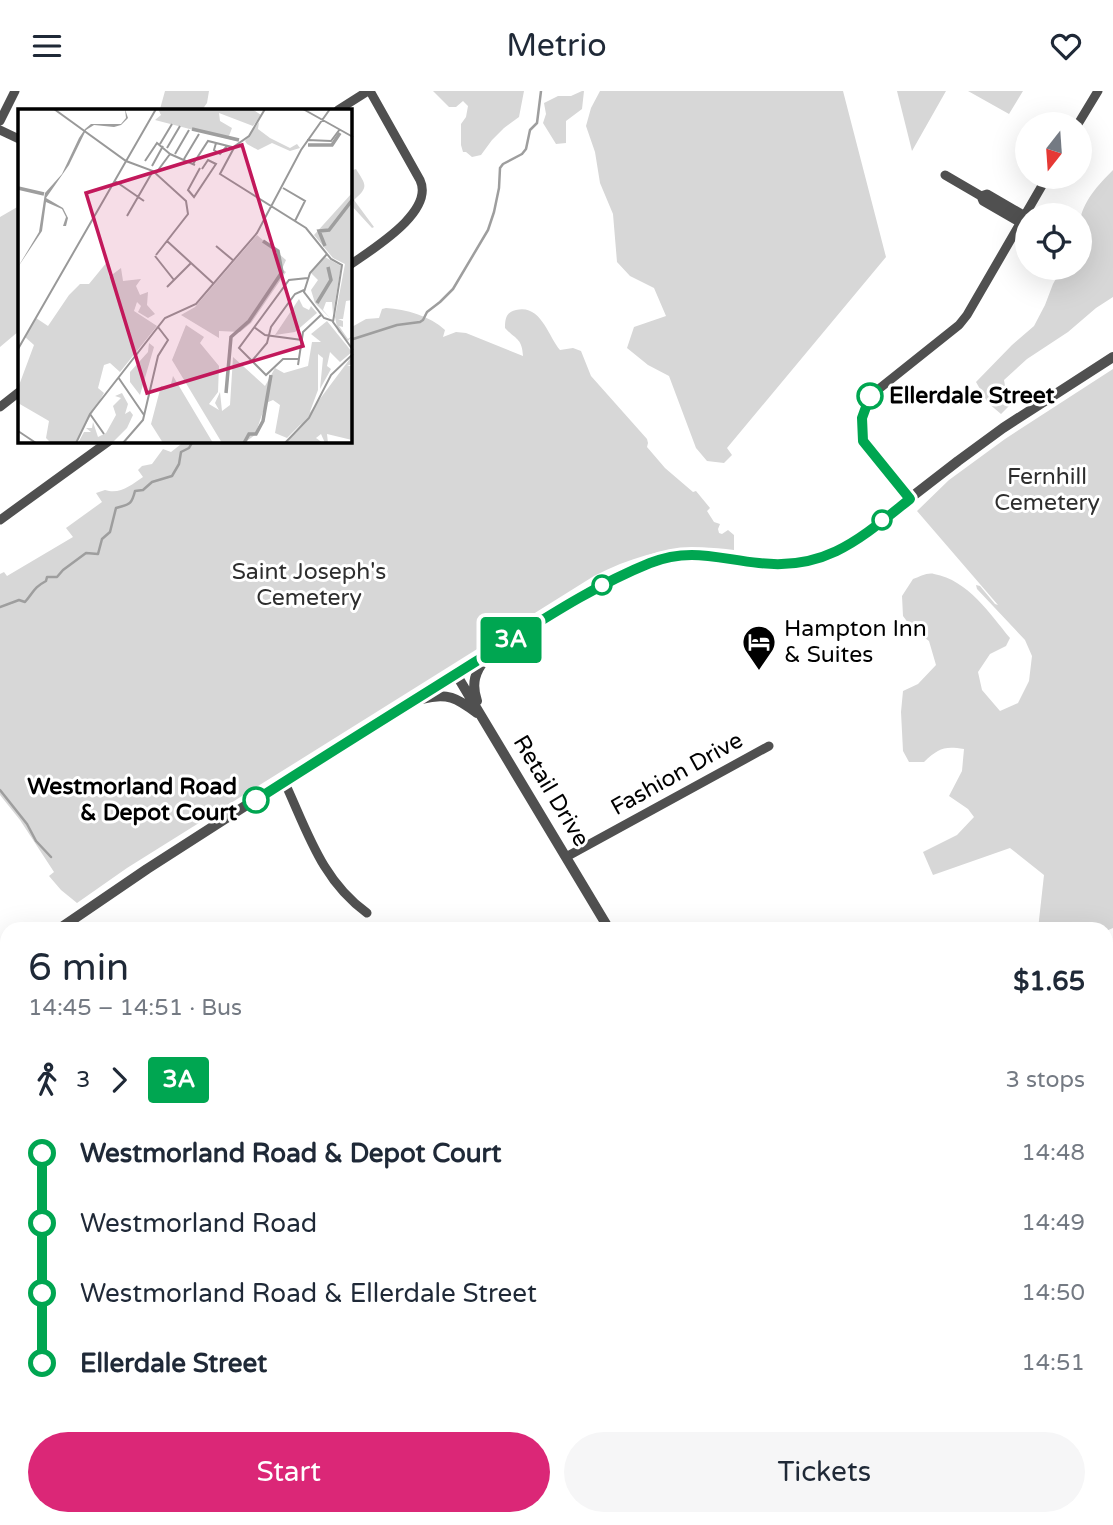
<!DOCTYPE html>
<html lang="en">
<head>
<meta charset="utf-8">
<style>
  body { margin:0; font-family:"Varela Round",sans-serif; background:#f6f6f7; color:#1f2937; height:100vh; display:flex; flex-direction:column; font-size:26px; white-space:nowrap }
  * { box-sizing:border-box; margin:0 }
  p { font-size:23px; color:#747a83 }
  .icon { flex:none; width:38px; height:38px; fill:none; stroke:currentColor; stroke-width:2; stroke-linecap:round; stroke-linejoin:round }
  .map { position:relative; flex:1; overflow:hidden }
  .details { position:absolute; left:0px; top:831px; width:1113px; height:604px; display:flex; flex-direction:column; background:#fff; border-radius:21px 21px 0 0; box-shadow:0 7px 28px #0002 }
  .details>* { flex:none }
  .badge { padding:0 14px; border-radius:5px; font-size:24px; line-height:46px }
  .needle { width:46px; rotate:197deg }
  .controls { position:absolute; left:1015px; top:21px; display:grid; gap:14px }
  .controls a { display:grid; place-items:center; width:77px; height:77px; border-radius:50%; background:#fff; box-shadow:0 7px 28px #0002; font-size:35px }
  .map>.badge { position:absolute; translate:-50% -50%; box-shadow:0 0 0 4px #fff }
  .legs { display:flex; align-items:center; gap:10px; height:77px; padding:0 28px; font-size:23px }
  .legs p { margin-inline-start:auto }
  .head { display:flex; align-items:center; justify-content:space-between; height:119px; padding:0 28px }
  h1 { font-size:38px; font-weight:600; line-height:52px }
  .cta { display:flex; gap:14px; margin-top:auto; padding:14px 28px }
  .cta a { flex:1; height:80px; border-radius:42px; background:#db2777; color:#fff; font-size:28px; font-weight:600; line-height:80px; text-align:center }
  .cta a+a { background:#f6f6f7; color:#1f2937 }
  ul { padding:0 28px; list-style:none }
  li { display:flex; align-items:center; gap:24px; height:70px; font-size:26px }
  li i { display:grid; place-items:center; width:10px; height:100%; margin:0 9px; background:currentColor }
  li i::after { content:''; width:18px; height:18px; margin:-9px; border:5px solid; border-radius:50%; background:#fff }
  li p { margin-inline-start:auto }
  li:first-child i { background:linear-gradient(#0000 50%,currentColor 0) }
  li:last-child i { background:linear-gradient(currentColor 50%,#0000 0) }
  header { display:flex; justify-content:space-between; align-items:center; height:91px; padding:0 28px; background:#fff; font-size:32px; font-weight:600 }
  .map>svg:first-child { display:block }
  .green { fill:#d7d7d7 }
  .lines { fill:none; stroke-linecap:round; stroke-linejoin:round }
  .stream { stroke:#9e9e9e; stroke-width:2.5 }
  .primary-casing { stroke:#dbdbdb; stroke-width:16 }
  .minor { stroke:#505050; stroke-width:9 }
  .tertiary { stroke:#505050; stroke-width:10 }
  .primary { stroke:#000; stroke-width:14 }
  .rail-casing { stroke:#000; stroke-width:5 }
  .rail { stroke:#fff; stroke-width:2.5; stroke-dasharray:8; stroke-linecap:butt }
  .line-1-casing { stroke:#fff; stroke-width:16 }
  .line-1 { stroke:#00a651; stroke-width:10 }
  .stop-1-dot { fill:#fff; stroke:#00a651; stroke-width:3.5 }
  .labels { text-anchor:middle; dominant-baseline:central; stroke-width:6; stroke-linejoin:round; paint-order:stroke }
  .stop-label { font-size:23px; font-weight:bold; fill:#000; stroke:#fff; text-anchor:start }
  .park-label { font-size:23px; fill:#2e2e2e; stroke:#fff }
  .poi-label { font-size:23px; fill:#000; stroke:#fff; text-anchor:start }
  .street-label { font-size:23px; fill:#000; stroke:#fff }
  .inset-river { fill:none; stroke:#9e9e9e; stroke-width:3.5 }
  .inset-road { fill:none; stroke:#999; stroke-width:2 }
  .view { fill:#c2185b; fill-opacity:0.15; stroke:#c2185b; stroke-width:3.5 }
  .inset-edge { fill:none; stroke:#000; stroke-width:3.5 }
</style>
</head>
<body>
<header><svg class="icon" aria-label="menu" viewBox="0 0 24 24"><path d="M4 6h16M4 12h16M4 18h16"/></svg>Metrio<svg class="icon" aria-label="heart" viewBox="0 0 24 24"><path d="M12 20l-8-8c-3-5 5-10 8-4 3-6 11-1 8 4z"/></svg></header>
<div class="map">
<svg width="1113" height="1434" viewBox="0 0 1113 1434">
  <rect width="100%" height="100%" fill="#fff"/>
  <path class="green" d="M165,0h44l-2,12 -5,7 -42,-1z
    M433,0h91l-5,26 -15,11 -12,12 -11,15 -9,2 -6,-5h-3l-2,-7v-21l5,-7 2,-11 -5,-5 -7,6h-7z
    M582,0h2l-2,18 -16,12v22l-10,1 -13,-21 3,-9 -2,-11 14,-7h13z
    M600,0h243l43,166 -159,191 5,7 -8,8 -17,-2 -11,-13 -27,-72 -21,-11 -21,-17 7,-21 32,-11 -12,-28 -24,-12 -13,-14 -4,-48 -13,-31 -5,-31 -9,-26 5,-18z
    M897,0h49l-34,60z
    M968,0h55l-14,23z
    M356,78c10,16 13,18 -2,31l20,27 -2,1 -22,-24v-33z
    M1113,79v127l-17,11 -28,24 -41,27 -23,21 2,12 6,11 -11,11 -13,-11 -12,-21 36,-37 22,-19 11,-21 8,-21 9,-16h18c0,-15 -2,-31 0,-46 2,-20 19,-38 33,-52z
    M19,115v125l-19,16v-130z
    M386,217c20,1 44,8 59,22l-2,7 13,-5 10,1 57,23c-1,-18 -7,-16 -18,-28 0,-9 1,-16 11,-18 25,-6 32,26 44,40l13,-2 8,3 10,25 56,63 1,4 -1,4 18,21 28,24 3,-1 14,17 -3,3 7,11 6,2 -2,5 1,4 3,1 6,-4 6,5v15c-49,-8 -96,3 -140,26l-467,292 -50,35 -16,-13 -12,-14 5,-4 -34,-52 -20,-25v-221l4,-2 3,4 66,-39 -7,-9 36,-26 -6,-9 9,-3c15,5 26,-5 38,-13l-5,-7 4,-4 10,-2 11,-15 8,3 14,-11h165v-113l16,-9 13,-1 3,-9z
    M1113,278v559l-7,3v-2h-68l6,-54 -34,-27 -77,27 -10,-23 34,-17 17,-18 -6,-8 -19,-13 13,-25 2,-22c-20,-3 -25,-1 -40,13h-15l-6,-11 -2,-39 2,-21 15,-7 18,-19 -7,-24 -17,-13 -9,-12 -1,-20 11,-17c6,-2 15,-7 21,-5 34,6 56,40 76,64l-4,8 -16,8 -12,18 4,18 18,21 18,-8 11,-22 3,-25 -7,-16 -48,-51 -1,-4 4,1 15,18 3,1 -81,-94 32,-31 56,-41z
    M7,894v82l-7,7v-82z"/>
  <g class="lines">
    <path class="stream" d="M350,249l47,-15 23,-3 3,-2 4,-8 13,-10 13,-13 35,-59 6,-18 5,-24 1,-20 3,-4 19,-10 4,-5 4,-19 7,-7 4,-32
      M0,516l19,-7 6,2c9,-10 8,-14 21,-21l1,-4h10l6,-7 23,-17 12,1 4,-15 8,-7 6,-24c12,-4 15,-1 19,-17l8,-1 9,-8 20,-6 7,-12 2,-12 8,-4 4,-7
      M0,699l27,34 9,17 15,16"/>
    <defs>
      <path id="primary" d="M1106,1259l7,-7
        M919,1434l6,-6"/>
    </defs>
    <use href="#primary" class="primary-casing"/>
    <path class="minor" d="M338,19l30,-19
      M0,30l15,-30
      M1078,33l20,-33
      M0,39l19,9
      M945,84l36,21 6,-2 38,22
      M981,105l2,5 38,22
      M350,174c22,-16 85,-53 70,-85l-50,-89
      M0,316l19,-15
      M910,408l-47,-58 -1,-23 8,-22 89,-71 8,-10 80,-138
      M0,429l109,-79
      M284,690c23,49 37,99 83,132
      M566,766l203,-111
      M169,1428l8,6
      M375,1428l6,6
      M876,1428l6,6
      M124,1434l6,-6
      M326,1434l7,-6
      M485,1434l1,-1
      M594,1434l8,-6
      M635,1434l7,-6"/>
    <path class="tertiary" d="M456,583l153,255
      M422,608c25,-7 35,-1 55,14
      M477,610c-6,-18 -2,-29 9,-43
      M59,838l88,-60 137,-88 207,-129 125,-75 46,-19 19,-2 18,-2 60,9 22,1 28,-2 21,-7 22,-12 106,-82 45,-33 110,-71
      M0,886l7,-6
      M0,1049l7,10
      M623,1428l4,6
      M55,1434l6,-6"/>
    <use href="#primary" class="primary"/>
    <defs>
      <path id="rail" d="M1106,1360l7,-6
        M1025,1434l7,-6"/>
    </defs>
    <use href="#rail" class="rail-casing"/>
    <use href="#rail" class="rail"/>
  </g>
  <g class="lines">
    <defs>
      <path id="line-1" d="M256,709c73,-47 146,-92 219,-138 57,-35 113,-74 175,-99 40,-16 69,-4 109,0 67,8 102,-25 151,-64l-47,-58 -1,-23 8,-22"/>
    </defs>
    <use href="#line-1" class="line-1-casing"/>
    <use href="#line-1" class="line-1"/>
  </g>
  <defs>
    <symbol id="hotel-pin" viewBox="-11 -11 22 30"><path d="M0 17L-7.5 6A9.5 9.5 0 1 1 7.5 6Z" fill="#000" stroke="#fff"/><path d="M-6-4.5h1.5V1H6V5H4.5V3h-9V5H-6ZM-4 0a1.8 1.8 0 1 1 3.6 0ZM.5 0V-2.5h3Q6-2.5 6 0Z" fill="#fff"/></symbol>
  </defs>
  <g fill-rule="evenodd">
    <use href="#hotel-pin" x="740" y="532" width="38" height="52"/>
  </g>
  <g class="stop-1-dot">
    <circle cx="870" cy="305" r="12"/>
    <circle cx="882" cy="429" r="9"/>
    <circle cx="602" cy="494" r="9"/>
    <circle cx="256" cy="709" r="12"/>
  </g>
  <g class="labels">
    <g class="stop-label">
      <text x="889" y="305">Ellerdale Street</text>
      <text x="237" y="696" text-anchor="end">Westmorland Road<tspan x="237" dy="26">&amp; Depot Court</tspan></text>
    </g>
    <g class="park-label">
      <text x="1047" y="386">Fernhill<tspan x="1047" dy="26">Cemetery</tspan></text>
      <text x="309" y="481">Saint Joseph's<tspan x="309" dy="26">Cemetery</tspan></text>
    </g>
    <g class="poi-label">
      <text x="784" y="538">Hampton Inn<tspan x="784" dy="26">&amp; Suites</tspan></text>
    </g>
    <g class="street-label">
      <text transform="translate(677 683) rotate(-29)">Fashion Drive</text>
      <text transform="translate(551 700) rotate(59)">Retail Drive</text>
    </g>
  </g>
  <g transform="translate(18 18)">
    <rect width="334" height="334" fill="#fff"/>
    <path d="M140,0h94l9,6 -8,11 -34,-13 1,8 12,7 -3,8 9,3 -2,2 -81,-21 6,-5zM241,13l-1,7 12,9 20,10 7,-4 3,4 -10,3 -18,-8 -14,7 -11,-6 -2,-3zM334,84v107l-6,1 -3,18h-5l5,2v6l-4,-1 9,13 4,-3 -4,5 -10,-9 -3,-15 10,-53 -12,-6 -19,-23zM239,126l29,25 -4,9 4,3 -35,51 -11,9 -21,-1v7l-38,-23 14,-8zM307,148l16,9 -8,48 -1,-12h-6l-3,8 8,9 -16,-16 -4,-13 7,-10 -7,-7zM89,153l2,15 12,-9 2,13 18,-2 -5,7 4,9 8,-3 -1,13 8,9 -7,4 -10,-6 3,-6 -4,-4 -3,9 23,15 -37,46 -10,-9 -6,2 -6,23 6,5 -29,50h-24l-5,-5 3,-17 -31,-18v-15l16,-43 -9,-8 11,-19 12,8 21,-31 11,-11h9zM281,190l4,8 6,3 2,-4 6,7 -22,19 -20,3zM309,212l25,31 -12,10 -10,-10 -3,14 4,3 -11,20 3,-31 -5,-4v36l-10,27 -21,21 -12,-5 5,-28 -7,-5 -7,3 -11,32 -11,8h-22l-50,-83 14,-35 18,12 -4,6 19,23 -1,26 -9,12 10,6 -4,-7 5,-11 2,19 8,-6 3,-48 32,29 10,-18 9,5 24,-7 4,-24h9l-10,-8zM131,234l5,4 -14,48 -10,-13v-10l18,-20zM334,247v8l-5,2h5v74l-25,-6 1,9h-3l-4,-9 -5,4 7,5h-36zM155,267l40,67h-50l-12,-19 10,-38 9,2zM104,284l6,11 -3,10 5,-3 3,4 -6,13 -15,15h-34l6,-11h7l-5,-4h6l1,-6 5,15 8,-4 10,-18 -3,-9 8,-8 -6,-2z" fill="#d7d7d7"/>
    <path d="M107,0l3,9 -7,7 -7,2 -20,-2 -8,5 -17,35 -23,33 17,10 5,10 -2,8h-3l3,-9 -4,-8 -16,-7 -4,29 -24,36 21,-35 6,-39 17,-19 17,-36 6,-9 6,-5h30l5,-6z" fill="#9e9e9e"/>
    <path class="inset-river" d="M174,20l47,11M290,36h24l8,-12M0,79l26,6M307,137l-6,-15 10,-1 24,-31M299,194l14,-23 -3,-13M208,284l5,-56 18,-16 33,-49 -4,-21 -15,-10M226,334l5,-9h7l7,-13 8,-46"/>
    <path class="inset-road" d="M36,0l72,52 27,10 33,30 2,13 -32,41M247,0l-16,27 -14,10 -15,28 86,54 25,31 11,6 -9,57 20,28M285,0l50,28M289,31l24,1 9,-12M198,34l-2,7 6,4 7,-8M142,35l12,-20M149,39l13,-22M152,45l25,11M157,45l14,-24M166,50l15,-25M127,52l12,-18 13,11M175,55l15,-23 24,6M134,57l11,-20M182,59l-12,22 6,7 22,-33 -8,-4 -6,9M138,64l14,-19M97,72l29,20M265,79l22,13 -10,20M109,107l26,-45M149,132l47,43M198,137l18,15M309,145l-17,19 -6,19 20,26 9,3M137,147l19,24M149,178l24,-24M236,218l11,8 37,5M0,240l138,-240M281,250h-16l-17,16 -27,-27 50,-68 19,-2M233,253l16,-19 4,-16 24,-33 9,-4M280,256l5,-33 18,-17M100,268l26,38M72,305l14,20M0,322l18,12M58,334l14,-29 75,-96 31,-14 61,-71 44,-83 29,-41M105,334l20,-23 15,-64 10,-16 -10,-13M267,334l24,-25 22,-43 22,-21"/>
    <path class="view" d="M224,36l61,201 -156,47 -61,-200z"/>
    <rect width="334" height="334" class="inset-edge"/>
  </g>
</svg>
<div class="controls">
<a><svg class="needle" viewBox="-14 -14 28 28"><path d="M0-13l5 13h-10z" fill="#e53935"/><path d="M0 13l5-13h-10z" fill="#747a83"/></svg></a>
<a><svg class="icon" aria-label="locate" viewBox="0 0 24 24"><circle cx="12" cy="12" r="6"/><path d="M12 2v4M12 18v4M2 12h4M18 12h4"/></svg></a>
</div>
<b class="badge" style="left:511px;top:549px;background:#00a651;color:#fff">3A</b>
<section class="details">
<div class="head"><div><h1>6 min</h1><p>14:45 – 14:51 · Bus</p></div><b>$1.65</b></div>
<div class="legs"><svg class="icon" aria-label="walk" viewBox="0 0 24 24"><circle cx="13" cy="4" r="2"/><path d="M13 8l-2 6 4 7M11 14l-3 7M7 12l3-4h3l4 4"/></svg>3<svg class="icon" aria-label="forward" viewBox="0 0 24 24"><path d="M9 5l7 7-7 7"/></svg><b class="badge" style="background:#00a651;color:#fff">3A</b><p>3 stops</p></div>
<ul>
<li><i style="color:#00a651"></i><b>Westmorland Road &amp; Depot Court</b><p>14:48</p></li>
<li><i style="color:#00a651"></i><span>Westmorland Road</span><p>14:49</p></li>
<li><i style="color:#00a651"></i><span>Westmorland Road &amp; Ellerdale Street</span><p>14:50</p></li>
<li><i style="color:#00a651"></i><b>Ellerdale Street</b><p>14:51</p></li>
</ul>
<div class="cta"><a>Start</a><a>Tickets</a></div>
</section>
</div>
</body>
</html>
